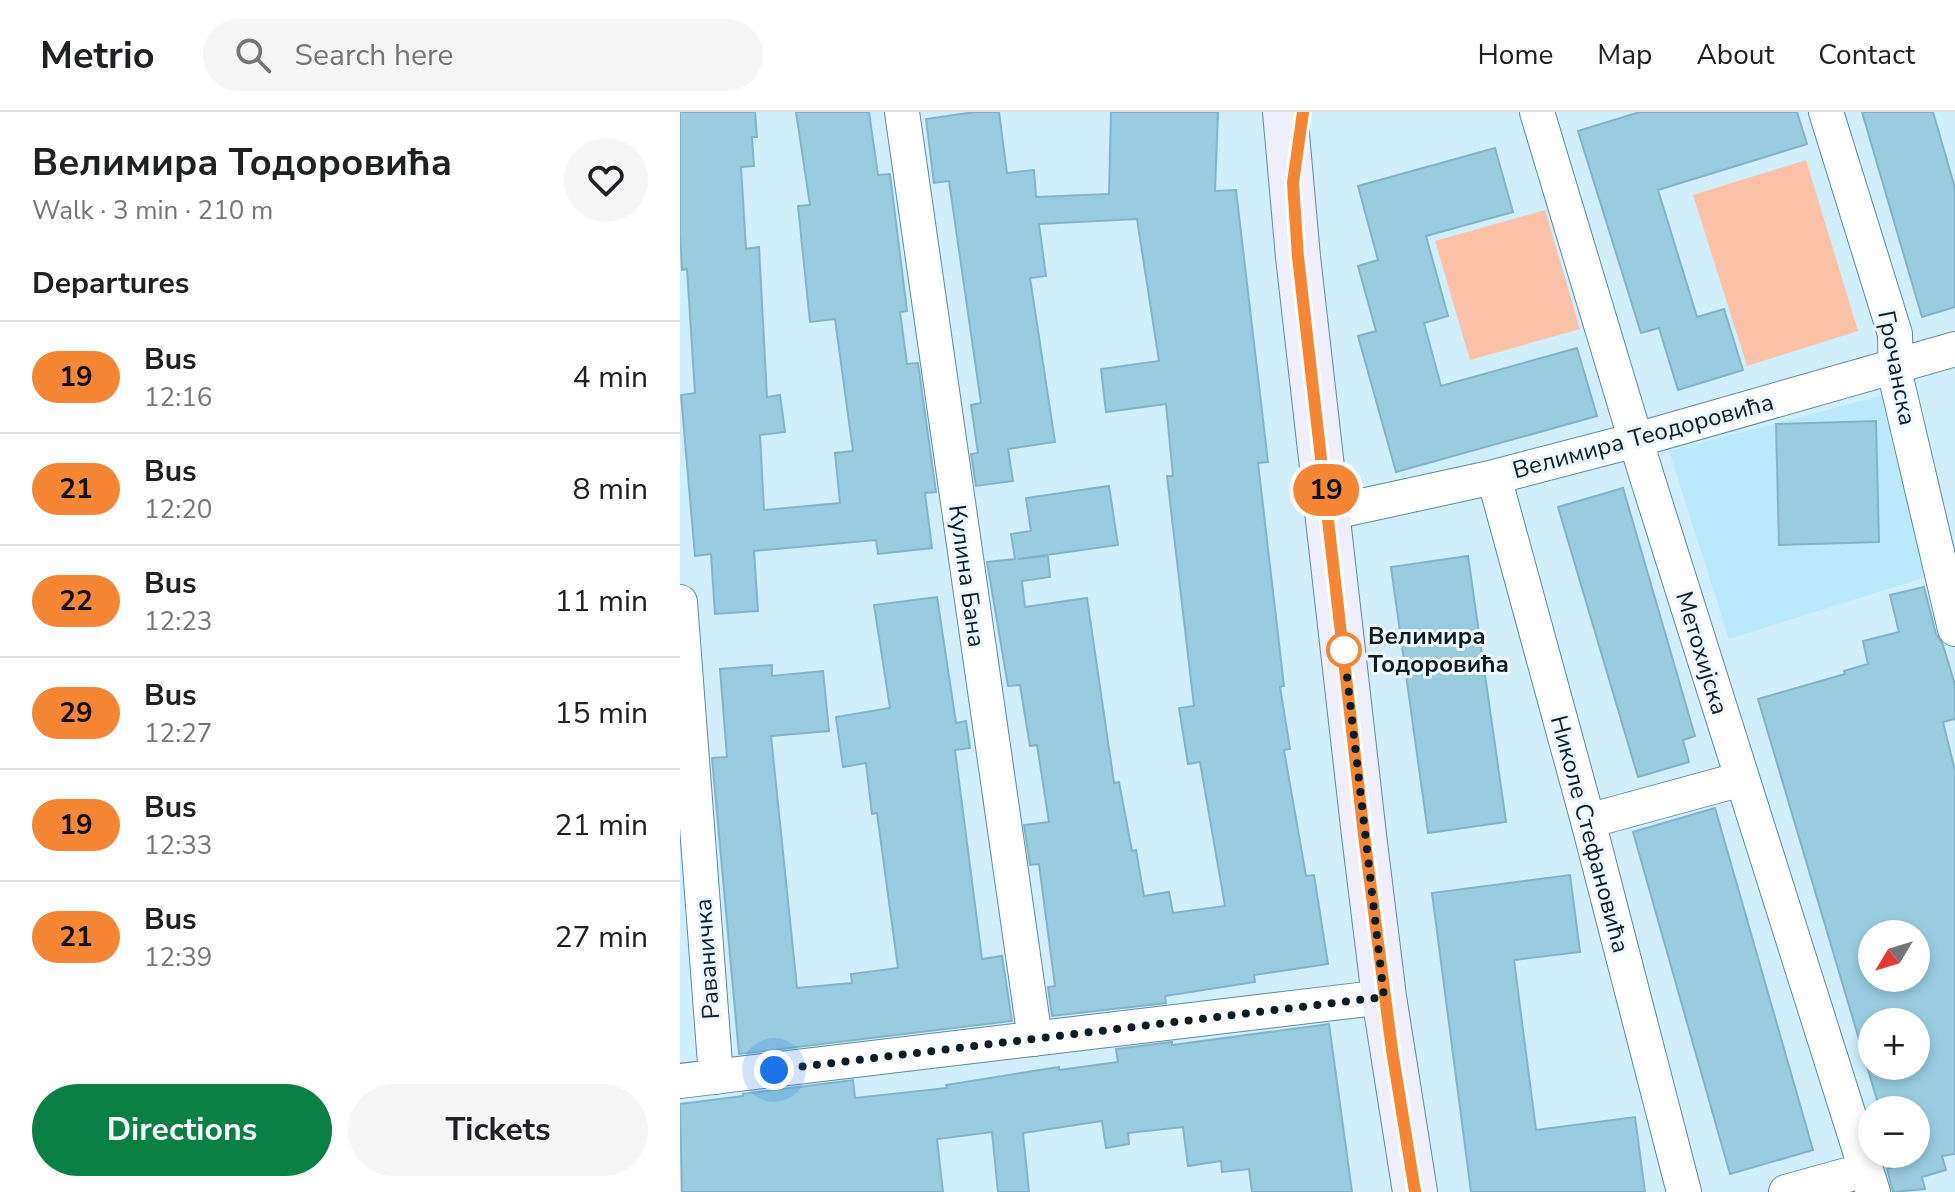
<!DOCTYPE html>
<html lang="en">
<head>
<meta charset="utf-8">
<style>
  body { margin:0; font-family:"Nunito Sans",sans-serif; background:#f6f6f6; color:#202124; height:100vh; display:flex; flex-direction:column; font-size:30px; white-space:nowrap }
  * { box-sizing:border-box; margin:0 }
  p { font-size:26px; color:#757577 }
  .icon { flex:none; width:44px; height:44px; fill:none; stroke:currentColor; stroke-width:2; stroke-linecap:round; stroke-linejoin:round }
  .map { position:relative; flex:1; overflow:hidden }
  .details { display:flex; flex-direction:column; background:#fff; width:680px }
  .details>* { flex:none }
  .badge { padding:0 16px; border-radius:26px; font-size:28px; line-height:52px }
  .needle { width:52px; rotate:232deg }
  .fabs { position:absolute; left:1178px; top:808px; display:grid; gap:16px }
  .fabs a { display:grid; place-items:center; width:72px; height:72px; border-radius:50%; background:#fff; box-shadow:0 4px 12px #0003; font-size:40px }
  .you { position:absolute; width:40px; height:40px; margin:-20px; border:6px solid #fff; border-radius:50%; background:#1a73e8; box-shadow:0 0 0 12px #1a73e833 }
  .map>.badge { position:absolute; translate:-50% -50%; box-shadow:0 0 0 4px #fff }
  h2 { padding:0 32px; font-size:30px; line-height:72px }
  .round { display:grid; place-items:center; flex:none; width:84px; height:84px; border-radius:42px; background:#f6f6f6 }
  .overview { display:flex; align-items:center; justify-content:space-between; height:136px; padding:0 32px }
  h1 { font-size:38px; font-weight:700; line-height:60px }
  .primary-button { display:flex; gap:16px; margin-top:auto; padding:16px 32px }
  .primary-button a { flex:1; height:92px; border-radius:48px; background:#0b8043; color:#fff; font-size:32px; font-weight:700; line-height:92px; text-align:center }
  .primary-button a+a { background:#f6f6f6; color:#202124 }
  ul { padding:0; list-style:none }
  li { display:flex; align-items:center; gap:24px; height:112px; padding:0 32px; border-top:2px solid #e0e0e0 }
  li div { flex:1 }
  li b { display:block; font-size:30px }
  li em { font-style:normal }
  li .badge { min-width:88px; font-weight:700; text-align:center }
  header { display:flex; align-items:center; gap:48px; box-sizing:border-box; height:112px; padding:0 40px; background:#fff; border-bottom:2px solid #e0e0e0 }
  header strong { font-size:38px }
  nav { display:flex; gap:44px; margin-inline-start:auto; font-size:28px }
  .search { width:560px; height:72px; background:#f6f6f6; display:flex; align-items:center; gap:20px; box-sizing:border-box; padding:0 28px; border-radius:44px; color:#757577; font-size:30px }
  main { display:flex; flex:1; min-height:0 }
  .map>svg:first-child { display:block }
  .built { fill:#bae9fd }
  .green { fill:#fbc2a7 }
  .building { fill:#9acce1; stroke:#82b3c8; stroke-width:2; fill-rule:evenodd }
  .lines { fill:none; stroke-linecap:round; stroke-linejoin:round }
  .street-casing { stroke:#5b8b9f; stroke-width:36 }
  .secondary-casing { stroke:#5b8b9f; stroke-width:46 }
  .street { stroke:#fff; stroke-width:34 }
  .secondary { stroke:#efeefc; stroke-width:44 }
  .line-casing { stroke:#fff; stroke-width:18 }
  .line { stroke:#f58634; stroke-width:12 }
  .walk { stroke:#0a1e26; stroke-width:8; stroke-dasharray:0 14.4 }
  .stop-dot { fill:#fff; stroke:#f58634; stroke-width:4 }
  .labels { text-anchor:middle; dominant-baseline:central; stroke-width:6; stroke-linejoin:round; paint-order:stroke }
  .street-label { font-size:24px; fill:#0a1e26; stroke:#edf7fc }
  .stop-label { font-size:24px; font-weight:bold; fill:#0a1e26; stroke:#edf7fc; text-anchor:start }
</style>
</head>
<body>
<header>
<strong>Metrio</strong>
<div class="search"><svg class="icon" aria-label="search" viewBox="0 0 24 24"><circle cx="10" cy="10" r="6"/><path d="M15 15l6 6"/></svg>Search here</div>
<nav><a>Home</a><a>Map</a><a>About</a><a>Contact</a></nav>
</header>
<main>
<section class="details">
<div class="overview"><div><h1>Велимира Тодоровића</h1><p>Walk · 3 min · 210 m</p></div><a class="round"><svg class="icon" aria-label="heart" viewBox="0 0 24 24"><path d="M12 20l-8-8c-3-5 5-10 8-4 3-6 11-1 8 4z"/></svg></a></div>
<h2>Departures</h2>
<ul>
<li><span class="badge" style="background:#f58634;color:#111">19</span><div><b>Bus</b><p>12:16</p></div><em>4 min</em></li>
<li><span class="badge" style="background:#f58634;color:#111">21</span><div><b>Bus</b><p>12:20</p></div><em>8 min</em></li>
<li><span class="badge" style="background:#f58634;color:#111">22</span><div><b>Bus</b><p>12:23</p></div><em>11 min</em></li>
<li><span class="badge" style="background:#f58634;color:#111">29</span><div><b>Bus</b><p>12:27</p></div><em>15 min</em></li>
<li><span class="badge" style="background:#f58634;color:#111">19</span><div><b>Bus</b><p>12:33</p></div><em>21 min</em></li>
<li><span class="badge" style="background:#f58634;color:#111">21</span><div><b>Bus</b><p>12:39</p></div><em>27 min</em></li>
</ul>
<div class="primary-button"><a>Directions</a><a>Tickets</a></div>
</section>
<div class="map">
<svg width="1275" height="1080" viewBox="0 0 1275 1080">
  <rect width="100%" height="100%" fill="#d0eefb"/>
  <path class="built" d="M1201,284l45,181 -197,62 -60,-188z"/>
  <path class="green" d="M1126,48l52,171 -111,35 -54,-171z
    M865,98l35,119 -110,31 -35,-119z"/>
  <path class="building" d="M0,0h75l2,25h-5l2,29 -13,1 5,82 13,-2 8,150 13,-2 5,37 -25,3 4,75 76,-7 -5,-50 18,-2 -18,-132 -25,3 -12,-116 12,-1 -14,-93h73l9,63 12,-1 17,137 -7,1 7,52 11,-1 18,129 -11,1 7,55 -54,6 -2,-14 -122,11 4,60 -43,3 -4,-60 -16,2 -14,-161 14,-2 -8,-124 -5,1 -2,-38z
    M295,0h24l8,61 27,-3 2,27 73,-3 2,-82h107l-3,79 21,-1 32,272 -10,1 26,223 -4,1 10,62 -6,1 22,126 8,-1 14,89 -74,11 1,7 -90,14 1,7 -114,13 -4,-29 7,-1 -16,-122 -9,1 -6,-40 25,-3 -12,-77 -7,1 -10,-61 -12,1 -21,-124 28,-3 -4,-25 20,-3 -5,-33 83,-12 9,59 -100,14 30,-3 2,21 -28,4 3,26 62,-9 27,185 5,-1 13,69 4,-1 8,46 25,-4 4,21 52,-7 -25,-144 -12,2 -9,-56 15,-2 -27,-230h6l-7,-72 -60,8 -5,-43 58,-8 -22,-142 -98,5 7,52 -16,2 25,164 -47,7 5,32 -37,5 -5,-32 7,-1 -7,-48 10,-2 -32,-222 -15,2 -8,-64z
    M960,0h157l10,32 -149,46 39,127 27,-8 19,61 -65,20 -19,-62 -18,5 -63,-202z
    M1182,0h71l22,76v119l-33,10z
    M815,36l18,64 -87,24 22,80 -24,7 17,63 136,-38 20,68 -201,56 -38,-136 18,-5 -18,-65 20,-6 -20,-74z
    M1196,309l3,121 -100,3 -3,-121z
    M943,376l72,248 -12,4 6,22 -51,15 -80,-270z
    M788,444l38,266 -78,11 -37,-266z
    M1244,475l12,47 7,11 12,40v34l-12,3 12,49v383l-13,2 4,14 -24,7 3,12 -32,3 -6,-23 29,-8v-51h-36l-122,-411 87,-25 -1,-3 24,-7 -5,-23 36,-9 -9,-37zM1192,822h44v44h-44zM1192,910h44v44h-44z
    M257,485l19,126 10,-2 4,27 -15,2 27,209 20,-3 10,65 -273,33 -27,-296 15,-1 -7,-88 52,-4v11l51,-5 6,60 -58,5 26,252 55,-5 -1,-9 47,-6 -21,-155 -5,1 -6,-51 -23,4 -7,-50 54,-9 -16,-103z
    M1035,696l98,342 -83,24 -97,-342z
    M890,763l10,77 -66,8 22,170 99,-13 10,75h-174l-39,-299z
    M649,912l23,168h-100l-3,-23 -27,3 -1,-11 -33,5 -5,-39 -55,6 1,11 -23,4 -4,-27 -79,12 6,59h-31l-6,-60 -55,7 6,53h-261l-2,-88 63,-8v-2l110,-14 2,18 92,-10 -1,-3 113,-18v3l59,-8 -2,-13 56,-7v3z"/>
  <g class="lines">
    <defs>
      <path id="street" d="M222,0l133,927
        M857,0l109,362 227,718
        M1146,0l69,222 1,44 59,251
        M814,365l94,344 96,371
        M649,401l165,-36 142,-37 319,-91
        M0,490l36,475
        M908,709l154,-42
        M0,969l704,-84
        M1106,1080l61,-17"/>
      <path id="secondary" d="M605,0l13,145 66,578 20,162 31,195"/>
    </defs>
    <use href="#street" class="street-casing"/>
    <use href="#secondary" class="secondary-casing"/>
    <use href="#street" class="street"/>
    <use href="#secondary" class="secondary"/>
  </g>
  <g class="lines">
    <defs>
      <path id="line" d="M623,0l-10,71 5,74 66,578 28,215 23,142"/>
    </defs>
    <use href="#line" class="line-casing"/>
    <use href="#line" class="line"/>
    <path class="walk" d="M94,958l610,-73 -40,-347"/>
  </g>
  <circle class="stop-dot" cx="664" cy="538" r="16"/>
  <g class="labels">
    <g class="street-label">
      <text transform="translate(1217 256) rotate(79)">Грочанска</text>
      <text transform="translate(963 324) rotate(-15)">Велимира Теодоровића</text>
      <text transform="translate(287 464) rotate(82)">Кулина Бана</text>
      <text transform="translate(1022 541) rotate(73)">Метохијска</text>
      <text transform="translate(910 722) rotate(75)">Николе Стефановића</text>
      <text transform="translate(27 847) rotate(-94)">Раваничка</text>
    </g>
    <g class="stop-label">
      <text x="688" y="524">Велимира<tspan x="688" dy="28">Тодоровића</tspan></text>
    </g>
  </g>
</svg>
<div class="fabs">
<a><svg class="needle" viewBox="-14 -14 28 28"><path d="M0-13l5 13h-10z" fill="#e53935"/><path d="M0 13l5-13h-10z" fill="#757577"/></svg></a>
<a>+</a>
<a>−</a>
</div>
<div class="you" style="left:94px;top:958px"></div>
<b class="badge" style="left:646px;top:378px;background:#f58634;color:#111">19</b>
</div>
</main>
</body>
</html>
